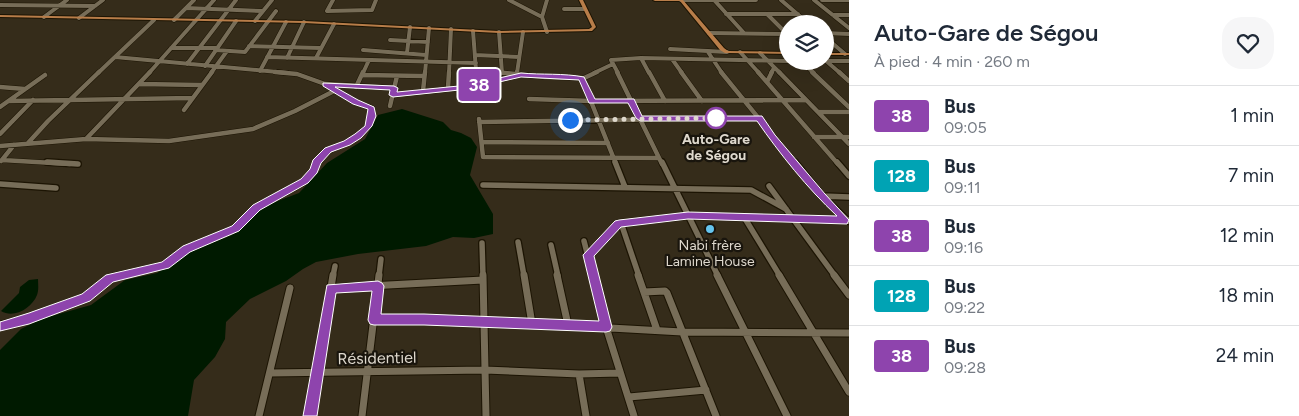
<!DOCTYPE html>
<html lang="fr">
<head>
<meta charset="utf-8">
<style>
  body { margin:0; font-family:Figtree,sans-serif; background:#f6f6f7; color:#1f2937; height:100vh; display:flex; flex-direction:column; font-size:19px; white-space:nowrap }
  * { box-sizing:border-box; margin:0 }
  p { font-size:16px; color:#747a83 }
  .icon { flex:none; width:28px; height:28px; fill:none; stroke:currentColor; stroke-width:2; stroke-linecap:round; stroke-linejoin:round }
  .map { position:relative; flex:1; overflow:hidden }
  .side { display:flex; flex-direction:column; background:#fff; width:450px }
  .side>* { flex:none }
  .badge { padding:0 10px; border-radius:4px; font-size:18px; line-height:32px }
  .tools { position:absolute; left:779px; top:15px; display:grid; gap:10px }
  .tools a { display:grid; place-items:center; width:55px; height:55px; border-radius:50%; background:#fff; box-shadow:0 5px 20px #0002; font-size:25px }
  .you { position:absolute; width:25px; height:25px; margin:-12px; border:4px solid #fff; border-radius:50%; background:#1a73e8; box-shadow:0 0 0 8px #1a73e833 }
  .map>.badge { position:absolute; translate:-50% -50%; box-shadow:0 0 0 2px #fff }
  .round { display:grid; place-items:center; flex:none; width:52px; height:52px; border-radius:20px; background:#f6f6f7 }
  .overview { display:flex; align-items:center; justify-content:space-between; height:85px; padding:0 25px }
  h1 { font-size:24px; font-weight:600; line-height:38px }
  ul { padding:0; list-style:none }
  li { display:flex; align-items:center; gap:15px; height:60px; padding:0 25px; border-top:1px solid #e0e1e3 }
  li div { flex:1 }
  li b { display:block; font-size:19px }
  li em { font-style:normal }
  li .badge { min-width:55px; font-weight:700; text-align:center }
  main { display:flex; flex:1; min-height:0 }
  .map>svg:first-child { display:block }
  .water { fill:#001a00 }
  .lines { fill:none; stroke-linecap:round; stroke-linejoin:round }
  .minor-far3-casing { stroke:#1c1403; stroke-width:5 }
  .minor-far2-casing { stroke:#1c1403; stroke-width:5.5 }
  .minor-far1-casing { stroke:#1c1403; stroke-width:8 }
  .minor-casing { stroke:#1c1403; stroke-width:9 }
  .major-casing { stroke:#1c1403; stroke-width:2 }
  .minor-far3 { stroke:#776d58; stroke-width:4 }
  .minor-far2 { stroke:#776d58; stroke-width:4.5 }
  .minor-far1 { stroke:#776d58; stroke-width:5.5 }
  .minor { stroke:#776d58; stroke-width:7 }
  .major { fill:#b87d49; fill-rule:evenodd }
  .line { fill:#8e44ad; stroke:#fff }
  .walk { stroke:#dfd9ce; stroke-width:5; stroke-dasharray:0 9 }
  .stop-dot { fill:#fff; stroke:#8e44ad; stroke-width:2.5 }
  .poi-dot { fill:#65c5ee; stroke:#19150d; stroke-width:2 }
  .labels { text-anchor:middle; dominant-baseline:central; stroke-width:4.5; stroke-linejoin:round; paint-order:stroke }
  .stop-label { font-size:14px; font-weight:bold; fill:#dfd9ce; stroke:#19150d }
  .poi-label { font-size:14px; fill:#dfd9ce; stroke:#19150d }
  .near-street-label { font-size:16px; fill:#dfd9ce; stroke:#19150d }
</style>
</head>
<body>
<main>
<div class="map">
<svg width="849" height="416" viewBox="0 0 849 416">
  <rect width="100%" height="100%" fill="#352c1a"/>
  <path class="water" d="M402,109l41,13 8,8 10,3 10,5 6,9 -7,28 23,39v20l-19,4 -21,-1 -27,9 -68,8 -42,8 -13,7 -17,12 -36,18 -24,23 -1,17 -10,18 -21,23 -6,36h-188v-66l21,-21 20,-10 50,-14 34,-25 32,-7 40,-25 33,-12 16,-11 13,-17 40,-15 28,-30 38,-24 13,-24z
    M38,279c0,5 1,11 -1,16 -5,13 -23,24 -36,16l18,-18 1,-6 9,-7z"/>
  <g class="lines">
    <defs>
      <path id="minor-far3" d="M333,0l-6,11 45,-1 4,-10
        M509,0l33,17
        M547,0l-5,17 5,15
        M681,0h75
        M714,0l30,33
        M781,0l28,24
        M814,0l35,28
        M822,0h27
        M0,5l95,1
        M186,8l76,3
        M564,9h20
        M726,14h72
        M767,14l20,20
        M833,15h16
        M44,17l23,-17
        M79,18l24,-18
        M174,20l20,-20
        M255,21l17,-21
        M473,31l3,39 31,3
        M499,32l3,41
        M709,33l78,1
        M825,33l24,1
        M825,37l20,17
        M390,40l38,2
        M249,46l72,2
        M171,48h46
        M670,49l57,3
        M215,50l30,2 31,-41
        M363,50l63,5
        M708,52l14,21
        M740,52l19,21
        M407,53l3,-26
        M760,53l20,20
        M475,55l44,2
        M115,57l173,16
        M267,57l209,6
        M287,58l17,-36
        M316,58l18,-34
        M641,58l8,15
        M672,59l10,14
        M825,60l15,13
        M801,61l13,12
        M827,61h22
        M187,64l49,-64
        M205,66l31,-45
        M260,71l26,-49
        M98,73l56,-53
        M149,73l65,-73
        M211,73l16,-22
        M363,73l6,-13
        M425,73l4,-45
        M449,73l2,-44
        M517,73l6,-41
        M594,73l19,-9
        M618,73l-7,-13 30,-2 147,3
        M771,73l3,-5"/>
      <path id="minor-far2" d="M275,72l22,2 28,10 69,4
        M495,72l50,5 37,1
        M597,72l-15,7 34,85
        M617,72l45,92
        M649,72l16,29
        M681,72l21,29
        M721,72l75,92
        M758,72l80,92
        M779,72l70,72
        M812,72l37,35
        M839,72l10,9
        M362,75l62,1
        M517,75v-3
        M767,82l5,-10
        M139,84l63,1
        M0,87l25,2
        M356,87l7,-15
        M448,88l1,-16
        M423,91l2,-19
        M393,95l76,-8 47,-11
        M529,99l63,2 214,-1
        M9,101l183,-3
        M390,106l7,-30
        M0,107l45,-32
        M184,110l28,-38
        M818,112h31
        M479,119l4,38 176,1
        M479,122l280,-4
        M0,134l33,-34
        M814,137h35
        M86,139l64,-67
        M482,142l126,1
        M28,143l20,-22 51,-49
        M0,146l86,-7 83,2 84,-12 42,-18 41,-21
        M2,160l68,4
        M1,161l13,-16
        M316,164c16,-25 56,-19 56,-56l-17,-6 -30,-18"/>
      <path id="minor-far1" d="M47,162l31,2
        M615,162l10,25
        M662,162l56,114
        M795,162l27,34 26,25
        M837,162l12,14
        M0,184l56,4
        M483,185l268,5 35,19
        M769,186l66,90
        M822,196l27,1
        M744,217l36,59
        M621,223l18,53
        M584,241l9,35
        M518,242l6,34
        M482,243l1,33
        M551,245l7,31
        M588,255l31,-32 69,-7 161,4
        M117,276l48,-11 22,-16 48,-20 21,-21 49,-27 9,-11 3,-8
        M333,276l2,-10
        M379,276l2,-17"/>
      <path id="minor" d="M483,275l3,141
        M524,275l8,49
        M557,275l11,50
        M593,275l13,52 28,89
        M638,275l19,55
        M717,275l70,141
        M779,275l70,117
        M834,275l15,20
        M331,288l152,-8
        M644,292l21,-1 2,2 49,123
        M374,320l111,1 197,11 167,1
        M0,325l29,-6 57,-22 24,-19 13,-3
        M270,373l215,-3 94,4 41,-1
        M579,374l7,42
        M629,397l77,-7
        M259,416l31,-128
        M310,416l23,-141
        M362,416l17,-141"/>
      <path id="major" d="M579,0h4l13,27 -4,4 -93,2 -195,-10 -304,-6v-2l304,6 195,10 90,-2 3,-2z
        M653,0h30l41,48 4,3 60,1v2l-63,-1 -5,-3 -40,-49h-25z
        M825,53h24v2h-24z"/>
    </defs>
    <use href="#minor-far3" class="minor-far3-casing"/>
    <use href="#minor-far2" class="minor-far2-casing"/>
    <use href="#minor-far1" class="minor-far1-casing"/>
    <use href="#minor" class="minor-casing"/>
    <use href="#major" class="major-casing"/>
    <use href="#minor-far3" class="minor-far3"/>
    <use href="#minor-far2" class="minor-far2"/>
    <use href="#minor-far1" class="minor-far1"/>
    <use href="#minor" class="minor"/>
    <use href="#major" class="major"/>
  </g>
  <path class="line" d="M521,73c21,2 42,0 63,4l11,22h39l8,17h120l13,19 50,59 24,26 -2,4 -159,-5 -67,8 -27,29 18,71 -2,4 -4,1 -182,-7h-50l-4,-1 -2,-4 4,-29 -36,2 -19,123h-14l24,-131 51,-4 4,2 2,3 -3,28h43l175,7 -16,-66 32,-34 4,-1 69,-8 149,4c-30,-28 -57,-62 -80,-95h-117l-4,-3 -8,-15h-39l-10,-23 -58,-3 -52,12 -76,8 -4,-2 1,-5 -55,-3 23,13 16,7 2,9 -4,10 -11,12 -11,7 -19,7 -10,11 -4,10 -9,10 -48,27 -21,21 -49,21 -21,16 -56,14 -23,19 -61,23 -29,7v-9l29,-9 53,-19 24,-19 56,-13 21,-16 49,-20 21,-21 48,-26 9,-10 3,-9 12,-12 19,-7 11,-7 10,-8 3,-17 -15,-5 -30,-18v-3l71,3 4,2 -1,4 72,-7z"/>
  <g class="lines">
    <path class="walk" d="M570,120l149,-2h-3"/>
  </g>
  <circle class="stop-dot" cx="716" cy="118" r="10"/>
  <circle class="poi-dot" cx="710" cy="229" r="5"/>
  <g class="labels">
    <g class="stop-label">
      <text x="716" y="139">Auto-Gare<tspan x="716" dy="16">de Ségou</tspan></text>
    </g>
    <g class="poi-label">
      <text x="710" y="245">Nabi frère<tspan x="710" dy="16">Lamine House</tspan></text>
    </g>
    <g class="near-street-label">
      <text transform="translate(377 358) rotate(-1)">Résidentiel</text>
    </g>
  </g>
</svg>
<div class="tools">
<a><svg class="icon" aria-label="layers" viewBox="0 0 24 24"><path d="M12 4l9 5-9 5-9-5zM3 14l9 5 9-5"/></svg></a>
</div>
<div class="you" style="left:570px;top:120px"></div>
<b class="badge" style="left:479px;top:85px;background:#8e44ad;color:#fff">38</b>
</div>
<section class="side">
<div class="overview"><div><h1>Auto-Gare de Ségou</h1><p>À pied · 4 min · 260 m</p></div><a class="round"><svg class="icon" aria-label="heart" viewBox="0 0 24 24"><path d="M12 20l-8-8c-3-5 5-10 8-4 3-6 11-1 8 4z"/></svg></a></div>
<ul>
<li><span class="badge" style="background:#8e44ad;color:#fff">38</span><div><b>Bus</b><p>09:05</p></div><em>1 min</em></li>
<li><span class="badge" style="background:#00a3b4;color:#fff">128</span><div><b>Bus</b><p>09:11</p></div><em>7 min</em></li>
<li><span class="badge" style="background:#8e44ad;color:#fff">38</span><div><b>Bus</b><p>09:16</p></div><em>12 min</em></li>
<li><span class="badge" style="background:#00a3b4;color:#fff">128</span><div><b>Bus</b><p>09:22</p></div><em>18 min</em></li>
<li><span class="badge" style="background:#8e44ad;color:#fff">38</span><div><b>Bus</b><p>09:28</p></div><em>24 min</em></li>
</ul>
</section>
</main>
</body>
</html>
